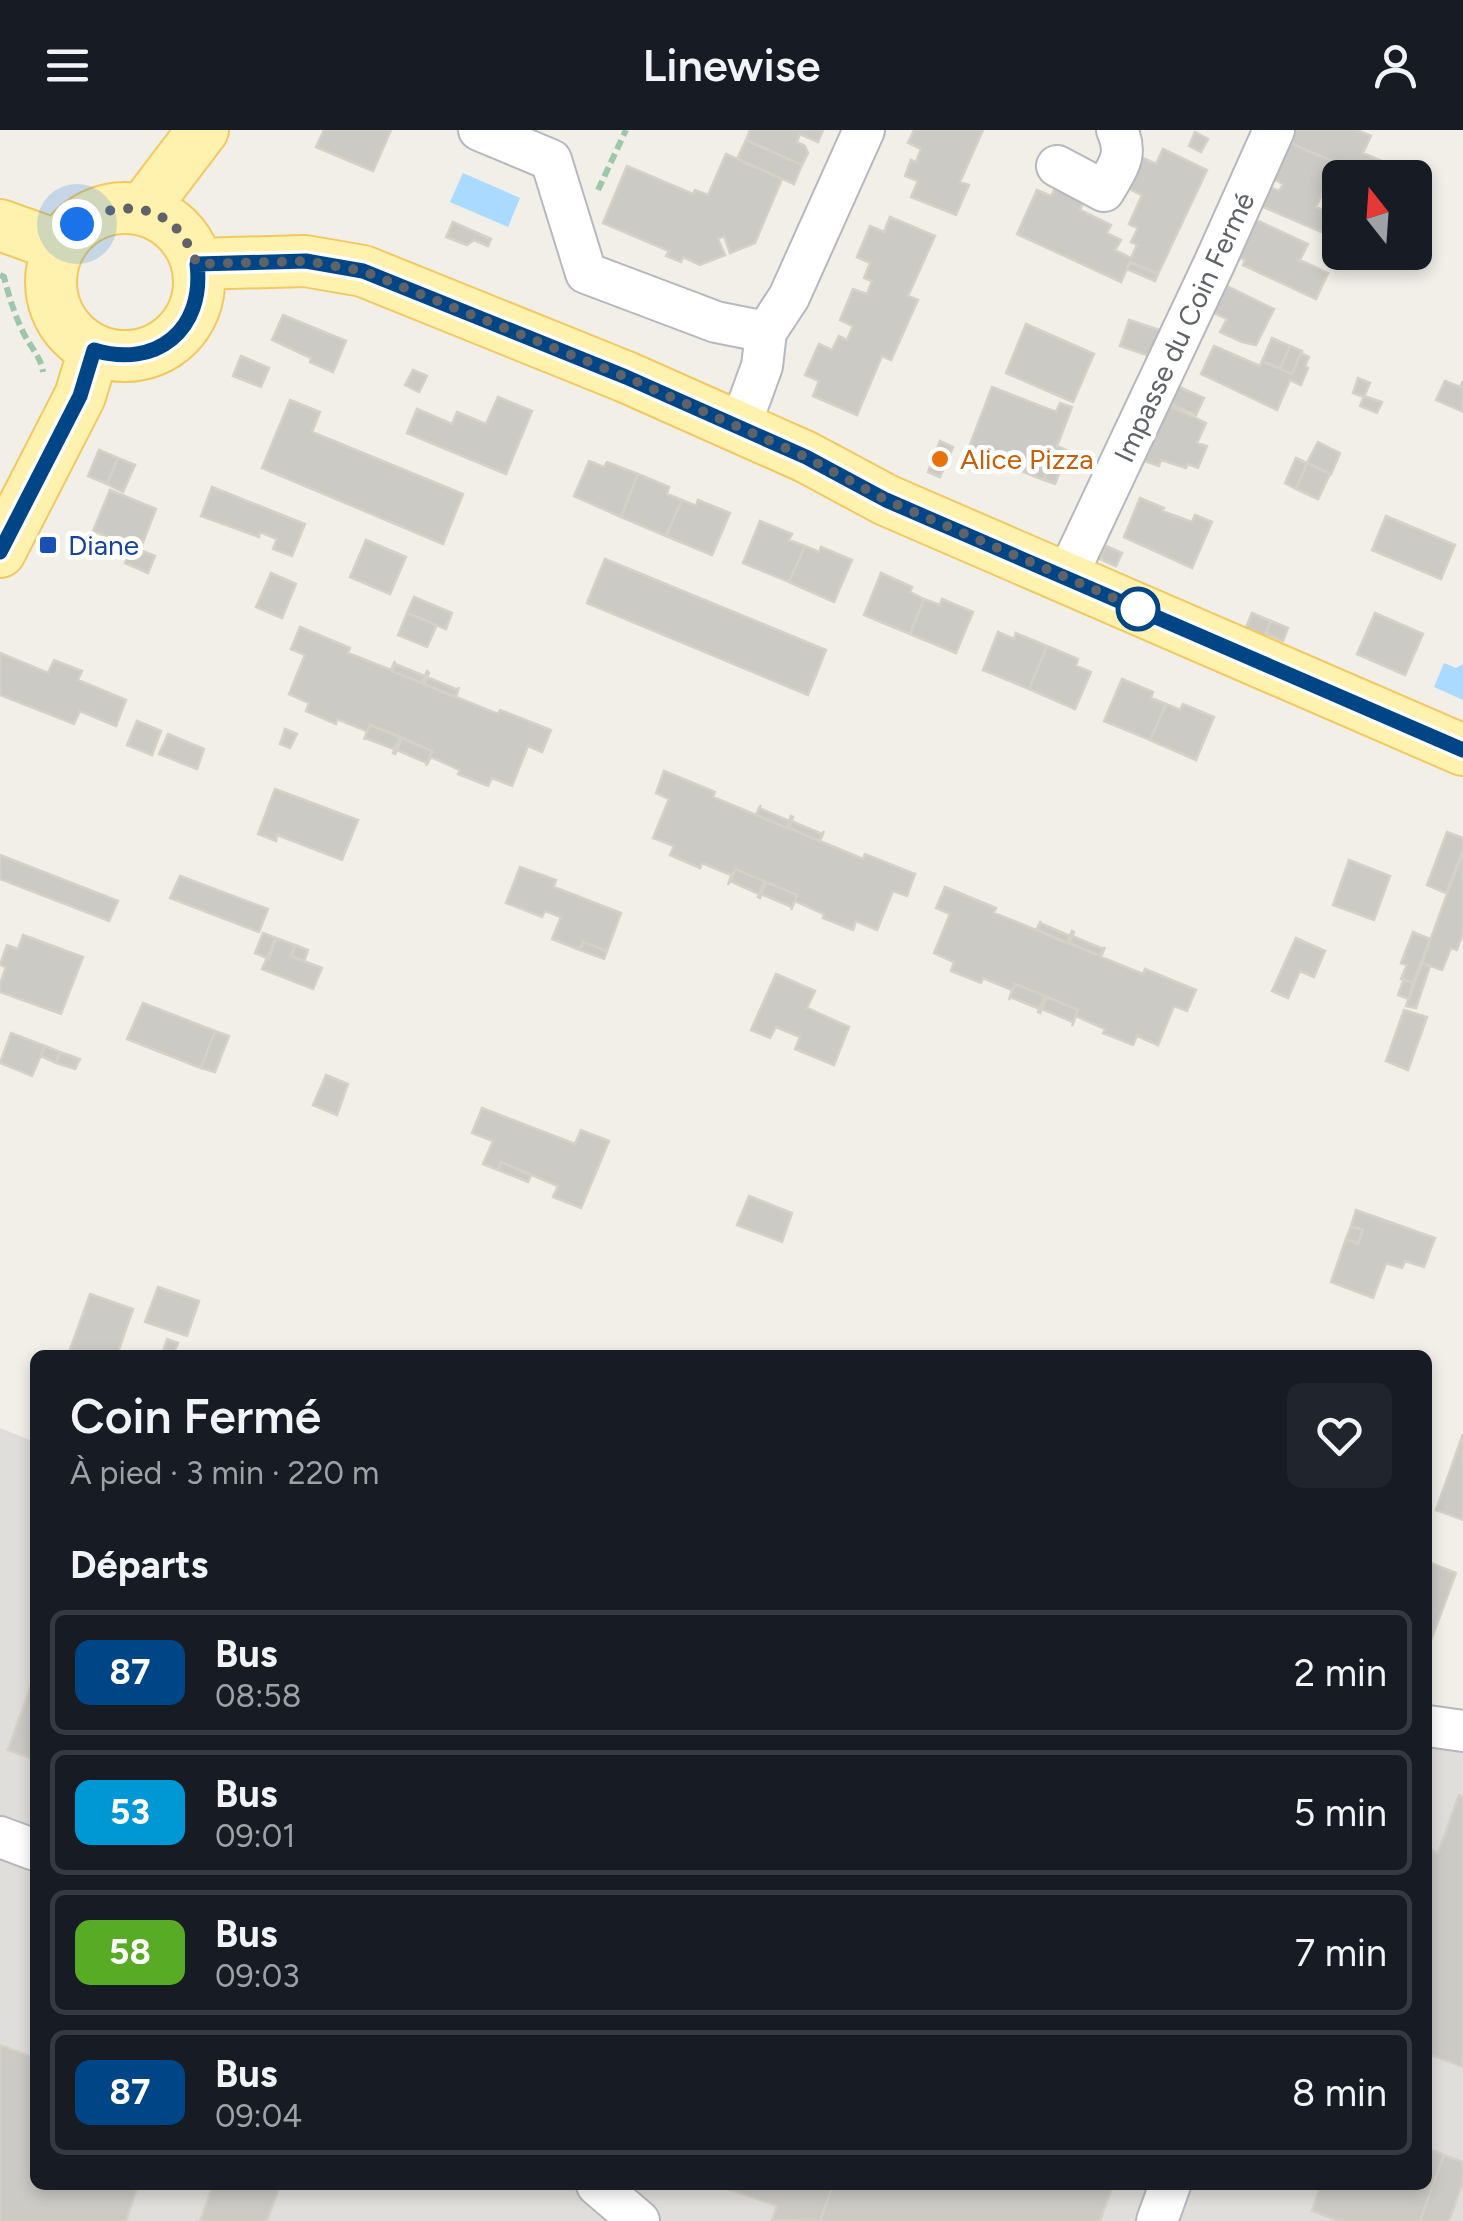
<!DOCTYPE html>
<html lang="fr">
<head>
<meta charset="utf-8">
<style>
  body { margin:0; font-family:Figtree,sans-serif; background:#20242c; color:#f1f3f6; height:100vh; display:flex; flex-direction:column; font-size:38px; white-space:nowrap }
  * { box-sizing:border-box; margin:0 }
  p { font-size:32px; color:#9ea1a6 }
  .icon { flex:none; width:55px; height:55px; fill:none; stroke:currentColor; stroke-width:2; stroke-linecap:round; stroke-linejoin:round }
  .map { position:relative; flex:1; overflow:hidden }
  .details { position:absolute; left:30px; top:1220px; width:1402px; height:840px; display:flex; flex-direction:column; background:#171b24; border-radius:15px; box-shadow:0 5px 15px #0003 }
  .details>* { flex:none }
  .badge { padding:0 20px; border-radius:15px; font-size:35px; line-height:65px }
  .needle { width:65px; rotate:343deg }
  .tools { position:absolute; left:1322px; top:30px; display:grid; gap:20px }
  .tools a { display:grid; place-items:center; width:110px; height:110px; border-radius:15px; background:#171b24; box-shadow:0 5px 15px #0003; font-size:50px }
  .you { position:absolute; width:50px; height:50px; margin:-25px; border:8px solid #fff; border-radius:50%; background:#1a73e8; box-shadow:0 0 0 15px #1a73e833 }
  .map>.badge { position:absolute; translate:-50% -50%; box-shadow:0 0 0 5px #fff }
  h2 { padding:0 40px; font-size:38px; line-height:90px }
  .round { display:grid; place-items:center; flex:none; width:105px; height:105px; border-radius:15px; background:#20242c }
  .headline { display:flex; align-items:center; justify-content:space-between; height:170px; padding:0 40px }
  h1 { font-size:48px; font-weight:600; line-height:75px }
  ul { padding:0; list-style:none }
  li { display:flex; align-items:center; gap:30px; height:125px; margin:0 20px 15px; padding:0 20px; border:5px solid #363941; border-radius:15px }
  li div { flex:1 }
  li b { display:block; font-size:38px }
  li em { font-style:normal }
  li .badge { min-width:110px; font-weight:700; text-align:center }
  header { display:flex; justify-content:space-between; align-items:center; height:130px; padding:0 40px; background:#171b24; font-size:45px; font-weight:600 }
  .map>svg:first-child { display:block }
  .industrial { fill:#e0deda }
  .water { fill:#aadaff }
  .building { fill:#cccac5; stroke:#d6d1c6; stroke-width:2.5 }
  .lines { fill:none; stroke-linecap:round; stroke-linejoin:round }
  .minor-casing { stroke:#b5b8bc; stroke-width:44 }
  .major-casing { stroke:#f2c960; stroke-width:54 }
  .path { stroke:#9cc7a9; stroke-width:6; stroke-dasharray:10 5; stroke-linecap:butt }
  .minor { stroke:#fff; stroke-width:40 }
  .major { stroke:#fff2af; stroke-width:50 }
  .line-casing { stroke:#fff; stroke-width:22 }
  .line { stroke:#004687; stroke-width:15 }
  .walk { stroke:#5f6368; stroke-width:10; stroke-dasharray:0 18 }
  .food-dot { fill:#e8710a; stroke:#fff; stroke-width:4 }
  .transit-dot { fill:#1a4fb4; stroke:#fff; stroke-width:4 }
  .stop-dot { fill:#fff; stroke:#004687; stroke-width:5 }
  .labels { text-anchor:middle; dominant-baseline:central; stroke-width:10; stroke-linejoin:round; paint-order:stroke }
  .street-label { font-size:28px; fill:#5f6368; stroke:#fff }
  .food-label { font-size:28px; fill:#c56008; stroke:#fff; text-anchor:start }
  .transit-label { font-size:28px; fill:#164399; stroke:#fff; text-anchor:start }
</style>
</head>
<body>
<header><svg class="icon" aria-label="menu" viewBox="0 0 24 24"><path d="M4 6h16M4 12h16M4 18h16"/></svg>Linewise<svg class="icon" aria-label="person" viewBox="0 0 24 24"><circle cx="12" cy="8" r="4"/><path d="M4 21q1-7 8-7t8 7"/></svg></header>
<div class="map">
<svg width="1463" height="2091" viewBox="0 0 1463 2091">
  <rect width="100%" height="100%" fill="#f1efe8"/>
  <path class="industrial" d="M0,1298l35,14v743h1393v-438l35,6v468h-1463z"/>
  <path class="water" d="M463,43l57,25 -12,29 -58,-25z
    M1444,533l12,5 7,-4v36l-29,-13z"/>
  <path class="building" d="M324,0h67l-18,41 -57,-24z
    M750,0h73l-5,12 -18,-8 -3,8 8,4 3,7 -6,12 -56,-25z
    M914,0h69l-23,52 9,3 -13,30 -45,-18 7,-16 -13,-5 6,-16 5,2 5,-13 -13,-6z
    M1295,0h62l14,6 -8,17 21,9 -6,16h-6l-82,-35z
    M1195,2l13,7 -7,13 -12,-6z
    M746,10l56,25 -8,19 -57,-25z
    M1290,13l82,35h-32v12l-14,-5 -10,22 23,10 -8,19 -70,-30 9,-19 9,4 4,-7 -10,-5z
    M1163,19l44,21 -49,104 -28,-12 -9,20 -104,-48 20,-44 14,6 7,-13 28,13 -6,14 31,15 -4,8 14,7 -6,10 16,8 6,-13 -6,-3 7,-14 -9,-4 13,-29 -13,-6 14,-31 13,6z
    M726,24l56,25 -27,64 -25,10 -6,-17 -6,3 7,16 -25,10 -17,-8 -2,5 -15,-6 3,-5 -66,-28 24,-57 66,28 2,-4 13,5z
    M890,87l45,19 -27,60 10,4 -27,60 -9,-4 -25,59 -44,-19 6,-15 -14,-6 14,-31 13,6 7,-14 8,4 6,-14 -13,-6 13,-31 14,5 5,-13 -8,-3 6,-15 -13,-6 13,-31 14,6z
    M1254,89l54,25 -8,16 28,13 -12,26 -73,-34 2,-5 -7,-3z
    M453,92l38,17 -3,7 -14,-6 -7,5 -21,-8z
    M1130,132l28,12 -3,7 -28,-12z
    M1225,155l49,24 -18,36 -14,-3 -22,-10 7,-13 -15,-7z
    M283,185l63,26 -13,31 -23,-10 1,-4 -39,-18z
    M1129,190l37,12 -11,26 -35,-12z
    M1026,194l68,30 -21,48 -67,-29z
    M1272,208l18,8 -10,23 -18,-8z
    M1214,216l46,20 2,-5 30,13 9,-21 8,4 -4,9 3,2 -7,17 -11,-5 -13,30 -76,-36z
    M1290,216l12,5 -10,23 -12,-5z
    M241,226l28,12 -8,19 -28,-11z
    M413,240l14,6 -8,16 -14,-7z
    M1358,248l12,5 -6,14 -11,-4z
    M1445,251l15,6 3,-6v31l-27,-12z
    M1175,255l29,13 -8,17 -29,-13z
    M992,257l64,25 4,-9 12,4 -28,73 -76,-30z
    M1364,266l18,6 -5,11 -17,-7z
    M498,267l34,14 -26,63 -99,-41 10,-24 35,15 5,-12 29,12z
    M290,270l30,12 -8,20 151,62 -20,50 -181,-76z
    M1166,274l40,19 -9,20 10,3 -9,22 -10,-4 -2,4 -25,-8 -2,6 -18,-6z
    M940,311l13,6 -13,30 -12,-5z
    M1318,312l22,11 -9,21 -24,-11z
    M1057,316l11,5 -13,33 -11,-4z
    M99,320l19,8 -11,26 -19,-8z
    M118,328l17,7 -12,27 -16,-8z
    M1296,328l11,5 -11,26 -11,-6z
    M589,331l15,6 3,-5 31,12 -17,43 -47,-21z
    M1307,333l23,11 -12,25 -22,-10z
    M638,344l31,13 -2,7 15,6 -16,36 -45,-19z
    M212,357l93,37 -13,32 -19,-7 4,-10 -17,-7 -1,5 -58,-21z
    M110,360l46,19 -16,41 15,6 -7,17 -23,-10 7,-16 -39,-16z
    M1140,368l24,10 -2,3 30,11 3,-7 17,7 -20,46 -68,-31z
    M682,370l14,6 2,-6 32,13 -18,42 -46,-19z
    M1386,386l69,29 -14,34 -69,-29z
    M760,391l32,13 -3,6 16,6 -16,36 -46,-19z
    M366,410l40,17 -16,37 -40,-17z
    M805,416l14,6 2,-5 31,13 -18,42 -45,-20z
    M1106,416l16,7 -6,13 -16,-7z
    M605,429l221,91 -18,45 -221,-92z
    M271,443l25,11 -14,34 -26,-11z
    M881,443l31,14 -2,5 14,7 -14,35 -46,-19z
    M414,467l38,16 -6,16 -39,-16z
    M924,469l16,6 2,-6 31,13 -17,41 -46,-19z
    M407,483l30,12 -10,22 -29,-12z
    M1252,483l19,8 -7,17 -19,-8z
    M1375,483l48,21 -18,41 -48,-21z
    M1271,491l17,7 -5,13 -17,-7z
    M300,497l50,21 -2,5 43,17 4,-9 -3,10 30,12 5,-12 2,2 -5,11 31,13 4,-10 -3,10 42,17 2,-4 51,20 -9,22 -14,-6 -16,40 -20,-8 -4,8 -30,-12 2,-4 -29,-13 -5,9 6,-15 -30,-13 -7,16 -2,-1 7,-16 -30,-12 -6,15 3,-9 -30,-12 -1,5 -30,-13 3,-8 -20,-9 16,-39 -14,-6z
    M998,502l16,7 2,-6 31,13 -18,43 -46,-19z
    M1047,516l31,13 -2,7 15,6 -16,37 -46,-20z
    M0,523l48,20 6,-13 28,11 -4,9 48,20 -10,26 -36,-15 -6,13 -74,-29z
    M395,534l30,12 -3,7 -30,-12z
    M427,547l31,13 -3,7 -31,-13z
    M1122,549l31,13 -2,6 15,6 -16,36 -46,-19z
    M1166,574l14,6 3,-6 31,13 -18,43 -46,-20z
    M137,591l24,10 -9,24 -25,-10z
    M370,595l30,12 -6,12 -29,-11z
    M285,599l12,5 -7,14 -10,-4z
    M168,604l36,15 -7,20 -38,-15z
    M402,608l30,13 -5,12 -30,-13z
    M664,641l51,21 -2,5 43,18 5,-10 -5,10 31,13 4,-12 2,1 -4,11 30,13 5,-10 -4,10 43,18 2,-5 50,20 -8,22 -14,-5 -16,39 -21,-9 -3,9 -30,-12 1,-4 -29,-13 -4,9 6,-15 -31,-13 -6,16 -2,-1 6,-16 -29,-12 -7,16 3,-10 -29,-12 -2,5 -30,-13 4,-9 -21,-8 16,-39 -13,-6z
    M275,659l83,31 -16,40 -65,-25 -1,6 -18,-7z
    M759,678l30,13 -2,7 -31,-13z
    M791,691l31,13 -3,7 -30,-13z
    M1447,702l16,6v12l-17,43 -19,-8z
    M1463,720v83l-6,17 -6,-2 -9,22 -20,-7z
    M0,725l118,46 -9,20 -109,-42z
    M1349,730l41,16 -16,44 -41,-15z
    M520,737l36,13 -2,7 67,26 -14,38 -24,-9 -3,8 -28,-11 9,-22 -16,-6 -3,6 -36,-14z
    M735,739l29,12 -5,13 -29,-13z
    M180,746l88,33 -9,23 -89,-34z
    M766,752l31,13 -5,12 -31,-13z
    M945,757l51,21 -2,5 42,17 5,-9 -4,9 30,13 5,-12 2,1 -5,11 31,13 5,-9 -4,10 42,17 2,-5 51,21 -9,21 -13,-5 -16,39 -21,-9 -4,9 -30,-12 2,-4 -29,-13 -4,10 6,-16 -31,-13 -7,16 -2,-1 7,-16 -30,-12 -6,16 3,-10 -29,-12 -2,5 -30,-12 3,-9 -20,-9 16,-39 -14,-6z
    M1040,793l30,13 -3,7 -30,-13z
    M1413,802l17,7 -17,44 -12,-4 6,-14 -6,-2z
    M263,803l13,5 -7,21 -14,-6z
    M23,805l60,22 -22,57 -61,-22v-8l6,-17 -6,-2 7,-20 11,4z
    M1072,806l31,13 -3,7 -31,-13z
    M276,808l19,7 -4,11 31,12 -9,21 -51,-20z
    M1296,808l29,13 -11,26 -14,-6 -12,27 -16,-7z
    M583,812l24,9 -3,8 -24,-9z
    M295,815l13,5 -4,12 -13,-6z
    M1422,833l8,3 -14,42 -10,-2z
    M776,844l39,17 -8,17 42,19 -15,38 -39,-16 5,-12 -24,-10 -6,11 -19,-8z
    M1404,849l9,4 -4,16 -11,-4z
    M1015,854l30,12 -5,13 -30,-12z
    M1047,867l31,13 -5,12 -31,-13z
    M143,873l72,28 -14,37 -74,-29z
    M1404,880l23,7 -19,53 -22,-9z
    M215,901l14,5 -14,36 -14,-4z
    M11,903l34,13 -13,30 -32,-13z
    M45,916l15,6 -4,11 -15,-7z
    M60,922l20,7 -5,10 -19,-6z
    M326,945l22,9 -11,31 -24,-10z
    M482,978l93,36 6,-14 28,11 -28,67 -28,-11 5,-11 -57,-24 -3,8 -15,-6 10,-23 -21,-8z
    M501,1032l30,13 -3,7 -30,-12z
    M749,1066l43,17 -10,29 -45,-17z
    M1356,1080l79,28 -11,29 -19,-6 -3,7 -16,-5 -13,35 -42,-16 15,-43 12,5 5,-14 -12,-4z
    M1351,1096l12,4 -5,14 -12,-5z
    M158,1157l41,14 -12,35 -42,-14z
    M90,1164l43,15 -16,46h-49z
    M167,1209l11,4 -5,12h-11z
    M1463,1304v86l-27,-10z
    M1428,1432l28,11 -28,75z
    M35,1552v78l-27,-10 23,-65 3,1z
    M1459,1665l4,2v270l-35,-13v-205l10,4z
    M0,1915l35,13v127h103l-12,36h-126z
    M1428,2019l16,6 -24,66h-81l-27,-10 9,-26h107z
    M1444,2025l19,7v20l-14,39h-29z
    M213,2055h67l-13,36h-67z
    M729,2055h104l-13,36 -48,-1 5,-14 -49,-17z
    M833,2055h280l-13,36h-280z"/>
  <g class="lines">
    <defs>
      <path id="minor" d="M479,0l72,30 35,113 130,49 50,10
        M1057,36l47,25c13,-23 25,-35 13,-61
        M739,299l23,-63 4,-34 23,-35 75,-167
        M1066,448l148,-314 60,-134
        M1428,1596l35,5
        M0,1707l35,13
        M597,2055l42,36
        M1157,2091l13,-36"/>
      <path id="major" d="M51 152a74 74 0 1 1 148 0a74 74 0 1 1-148 0Z
        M143,79l60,-79
        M0,95l59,21
        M197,134l108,-3 58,10 263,106 180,80 80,43 577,250
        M0,422l80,-156 14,-46"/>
    </defs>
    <use href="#minor" class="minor-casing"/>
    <use href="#major" class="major-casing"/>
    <path class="path" d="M598,60l28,-60
      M0,145l4,2c5,20 11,39 20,57 7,14 17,23 19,38"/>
    <use href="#minor" class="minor"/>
    <use href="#major" class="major"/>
  </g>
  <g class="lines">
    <defs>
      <path id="line" d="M0,422l80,-156 14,-46c62,19 111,-20 103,-86l109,-3 57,10 263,106 180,80 80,43 577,250"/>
    </defs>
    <use href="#line" class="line-casing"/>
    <use href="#line" class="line"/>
    <path class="walk" d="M77,94c36,-23 87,-23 110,19 4,6 7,14 10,21l109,-3 57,10 263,106 180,80 80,43 256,110 -4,-1"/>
  </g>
  <circle class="food-dot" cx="940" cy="329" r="10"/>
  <rect class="transit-dot" x="38" y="405" width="20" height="20" rx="5"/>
  <circle class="stop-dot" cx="1138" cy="479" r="20"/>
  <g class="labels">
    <g class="street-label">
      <text transform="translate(1184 197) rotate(-65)">Impasse du Coin Fermé</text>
    </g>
    <g class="food-label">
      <text x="960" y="329">Alice Pizza</text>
    </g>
    <g class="transit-label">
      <text x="68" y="415">Diane</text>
    </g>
  </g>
</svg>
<div class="tools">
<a><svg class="needle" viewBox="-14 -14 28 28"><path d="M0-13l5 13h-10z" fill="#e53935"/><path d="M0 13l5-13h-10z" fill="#9ea1a6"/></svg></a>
</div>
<div class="you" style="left:77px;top:94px"></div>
<section class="details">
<div class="headline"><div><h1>Coin Fermé</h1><p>À pied · 3 min · 220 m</p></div><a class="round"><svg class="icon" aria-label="heart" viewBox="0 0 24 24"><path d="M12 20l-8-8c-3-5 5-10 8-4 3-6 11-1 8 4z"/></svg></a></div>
<h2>Départs</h2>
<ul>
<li><span class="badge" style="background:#004687;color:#fff">87</span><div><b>Bus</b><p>08:58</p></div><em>2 min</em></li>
<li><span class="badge" style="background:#0098d4;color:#fff">53</span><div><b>Bus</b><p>09:01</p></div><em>5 min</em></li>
<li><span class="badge" style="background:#58ac25;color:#fff">58</span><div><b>Bus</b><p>09:03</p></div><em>7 min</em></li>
<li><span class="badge" style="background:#004687;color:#fff">87</span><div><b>Bus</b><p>09:04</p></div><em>8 min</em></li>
</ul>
</section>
</div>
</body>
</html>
